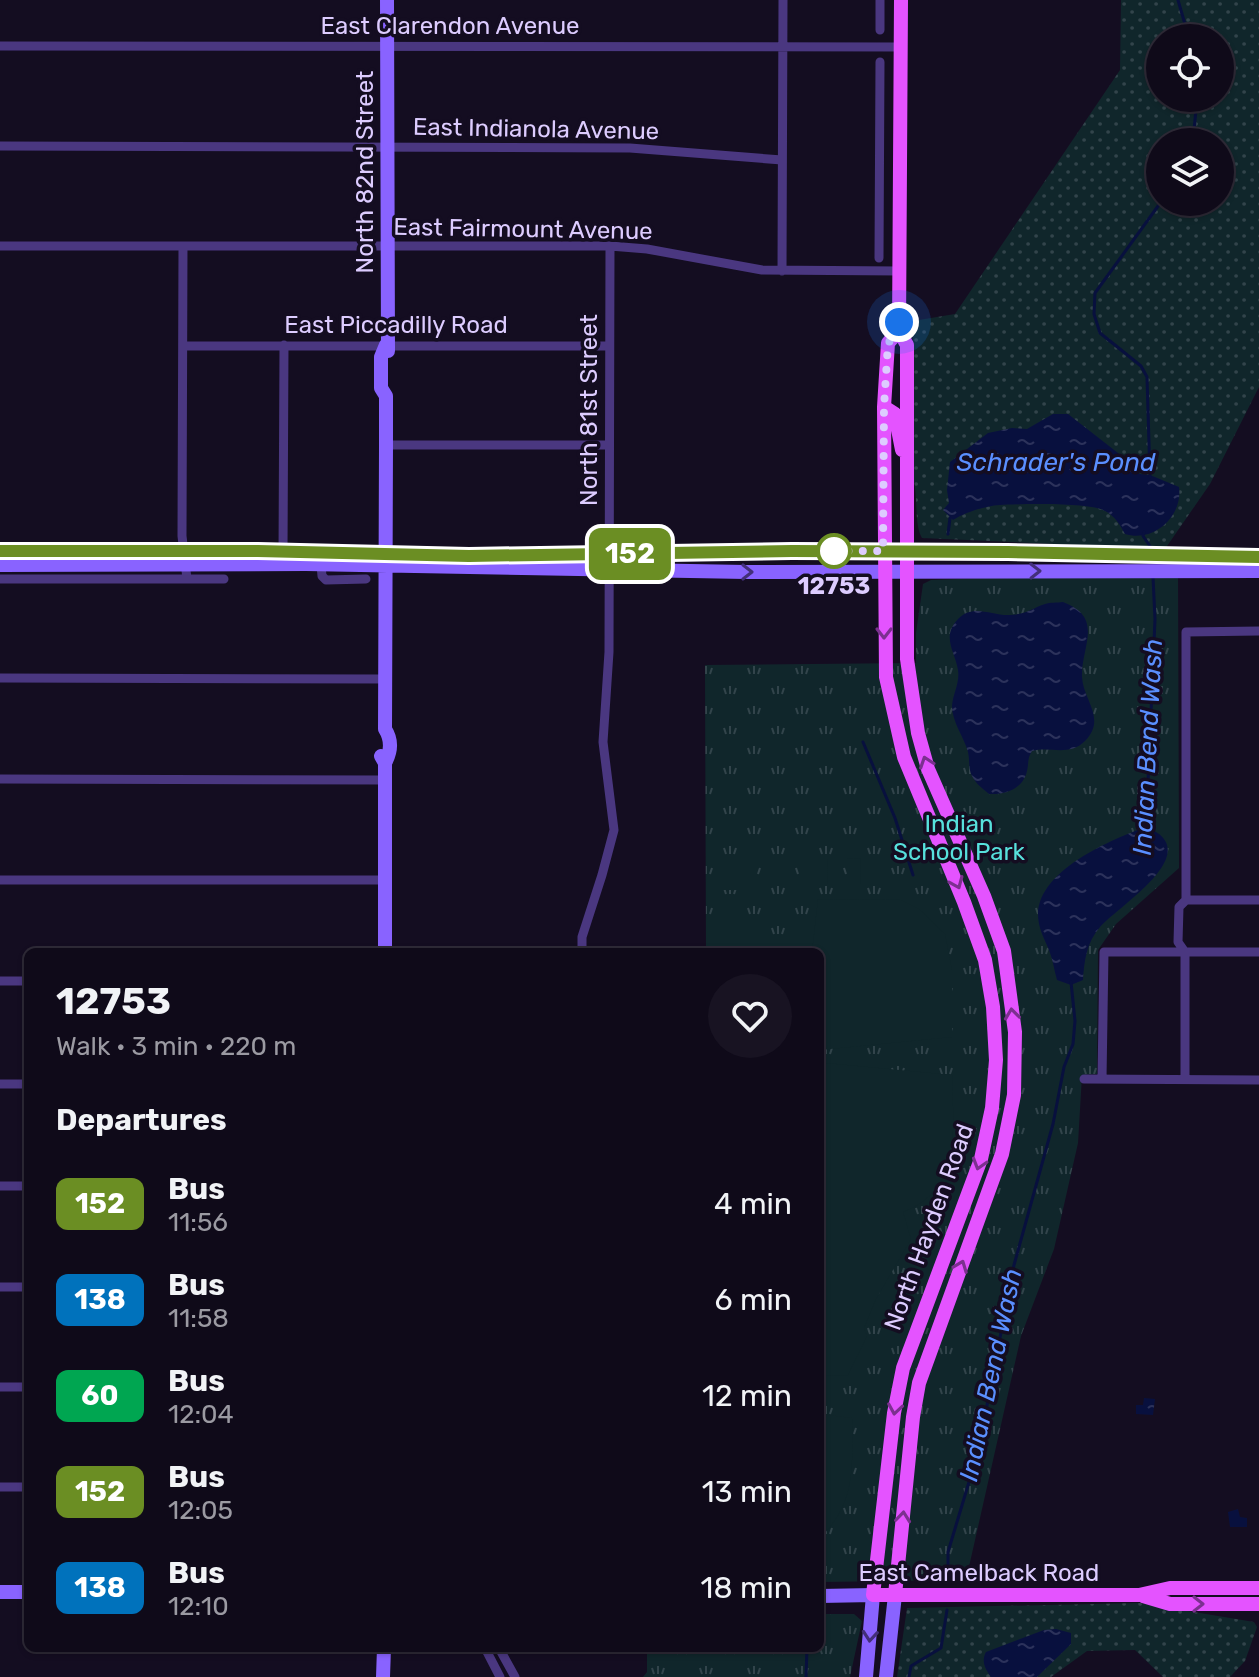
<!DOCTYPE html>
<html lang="en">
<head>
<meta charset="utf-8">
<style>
  body { margin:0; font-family:Rubik,sans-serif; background:#181322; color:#f1f3f6; height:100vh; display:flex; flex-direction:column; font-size:30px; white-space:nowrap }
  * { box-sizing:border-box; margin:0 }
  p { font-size:26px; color:#9b9aa2 }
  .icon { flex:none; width:44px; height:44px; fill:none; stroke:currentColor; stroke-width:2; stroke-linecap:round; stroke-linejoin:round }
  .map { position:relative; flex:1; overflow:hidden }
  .panel { position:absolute; left:24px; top:948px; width:800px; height:704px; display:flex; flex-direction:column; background:#0f0a19; border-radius:12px; box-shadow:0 2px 6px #0004,0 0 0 2px #2f2b38 }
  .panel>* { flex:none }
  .badge { padding:0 16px; border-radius:12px; font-size:28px; line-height:52px }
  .buttons { position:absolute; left:1146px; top:24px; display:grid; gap:16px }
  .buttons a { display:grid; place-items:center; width:88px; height:88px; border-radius:50%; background:#0f0a19; box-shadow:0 2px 6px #0004,0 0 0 2px #2f2b38; font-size:40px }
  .you { position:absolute; width:40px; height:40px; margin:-20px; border:6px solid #fff; border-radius:50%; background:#1a73e8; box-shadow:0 0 0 12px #1a73e833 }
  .map>.badge { position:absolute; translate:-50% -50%; box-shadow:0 0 0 4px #fff }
  h2 { padding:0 32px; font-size:30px; line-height:72px }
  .round { display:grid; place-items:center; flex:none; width:84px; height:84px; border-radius:42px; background:#181322 }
  .overview { display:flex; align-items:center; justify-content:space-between; height:136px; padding:0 32px }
  h1 { font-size:38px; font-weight:700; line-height:60px }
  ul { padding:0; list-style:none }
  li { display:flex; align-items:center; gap:24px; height:96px; padding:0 32px }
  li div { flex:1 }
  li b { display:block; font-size:30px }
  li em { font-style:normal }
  li .badge { min-width:88px; font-weight:700; text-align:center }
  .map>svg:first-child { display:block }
  .grass { fill:url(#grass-dots); fill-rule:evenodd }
  .park { fill:url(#park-tufts) }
  .garden { fill:#10262b }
  .water { fill:url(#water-ripples) }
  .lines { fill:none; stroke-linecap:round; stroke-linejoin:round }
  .stream { stroke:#08103e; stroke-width:3 }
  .street { stroke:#4a3780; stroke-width:9 }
  .secondary { stroke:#8963ff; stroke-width:14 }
  .primary { stroke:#e453ff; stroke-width:14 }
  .oneway { stroke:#432f7a }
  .oneway2 { stroke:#7c3090 }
  .line-casing { stroke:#fff; stroke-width:18 }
  .line { stroke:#6b8e23; stroke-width:12 }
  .walk { stroke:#dcf; stroke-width:8; stroke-dasharray:0 14.4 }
  .stop-dot { fill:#fff; stroke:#6b8e23; stroke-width:4 }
  .labels { text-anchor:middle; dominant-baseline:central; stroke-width:7; stroke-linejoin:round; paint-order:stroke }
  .street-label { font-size:24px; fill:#dcf; stroke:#140d21 }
  .stop-label { font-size:24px; font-weight:bold; fill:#dcf; stroke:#140d21 }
  .park-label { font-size:24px; fill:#57e0dc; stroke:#140d21 }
  .water-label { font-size:26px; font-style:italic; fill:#5a8fff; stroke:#140d21 }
</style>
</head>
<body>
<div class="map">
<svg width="1259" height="1677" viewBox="0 0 1259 1677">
  <defs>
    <pattern id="grass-dots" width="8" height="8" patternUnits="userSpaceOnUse" patternTransform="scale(2)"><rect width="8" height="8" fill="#10262b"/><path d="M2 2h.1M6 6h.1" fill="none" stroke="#32444b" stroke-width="1.8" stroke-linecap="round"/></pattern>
    <pattern id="park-tufts" width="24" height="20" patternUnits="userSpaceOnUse" patternTransform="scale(2)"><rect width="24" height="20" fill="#10262b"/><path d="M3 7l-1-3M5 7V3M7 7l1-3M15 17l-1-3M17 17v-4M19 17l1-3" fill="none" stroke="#32444b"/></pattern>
    <pattern id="water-ripples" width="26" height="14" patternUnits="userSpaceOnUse" patternTransform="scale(2)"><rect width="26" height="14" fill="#08103e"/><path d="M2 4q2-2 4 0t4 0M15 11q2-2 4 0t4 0" fill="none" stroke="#2c325b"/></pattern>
  </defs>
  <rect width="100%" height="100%" fill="#140d21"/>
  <path class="grass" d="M1121,0h138v387l-49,97 -45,65 -243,-11c-8,-14 -4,-39 -8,-56l-1,-161 42,-7 165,-244zM1160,38h60v60h-60zM1160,142h60v60h-60z
    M1140,1603l114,19 3,5 -12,34 -15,16h-67l-28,-27 -48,1 -36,26h-154l10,-69z"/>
  <path class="park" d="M1066,575h112l1,293 -63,56 -18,26 -1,124 -15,1 -4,68 -24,106 -33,87 -55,244 -146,2v-630h-114l-1,-287 211,-2v-30l7,-49 8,-4z
    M820,1614h34l8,7 -12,56h-207l4,-5v-24h173z"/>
  <path class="garden" d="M860,858l1,26h-14v-25z
    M800,859h12v25h-12z
    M816,859h12l-1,25h-11z
    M831,859h12v25h-12z
    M718,860h37v30h-37z
    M719,896h25v21h-25z
    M818,899l83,1 18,9 26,25 7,36v67l-132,13v-98h-8z
    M718,923h20v21h-20z
    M742,923h20v21h-20z
    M826,1063l126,12c1,53 11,114 -49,137l8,27 -35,60 -12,29 3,8 -19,39 -22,1 -6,5 2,-138 -2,-179z
    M820,1414l32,4c0,48 5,84 -32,120z"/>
  <path class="water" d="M1053,414h15l50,39 22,21 10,1 29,12c4,29 -25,56 -54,47 -5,-9 -10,-18 -20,-23 -16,-9 -84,-7 -105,-6 -15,1 -34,7 -47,15l-10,-10 6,-7 -2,-13 3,-28 38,-29 24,-5 15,1z
    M1063,602c42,16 18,44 19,75 1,23 25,42 3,64 -16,16 -35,5 -53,10 -5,8 -3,12 -5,20 -4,18 -22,24 -38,23 -7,-6 -13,-10 -17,-18 -4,-8 -2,-15 -4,-24 -4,-15 -16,-30 -16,-46 1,-13 8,-23 6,-36 -3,-19 -17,-33 0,-51 15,-16 34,-3 52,-4 14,0 23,-7 35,-11 5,-2 12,-1 18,-2z
    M1146,827c62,24 -26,78 -46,100 -13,15 -16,33 -17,53l-12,5 -14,-5c-3,-10 -4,-20 -8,-30 -5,-12 -11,-22 -11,-36 1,-44 74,-75 108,-87z
    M1144,1398l11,1 -2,16 -17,-1v-9h7z
    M1238,1509l2,8 7,1v9h-17l-2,-15z
    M1056,1629l15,4v11l-34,33h-46c-6,-8 -10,-16 -5,-25l58,-22z"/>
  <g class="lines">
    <path class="stream" d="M1178,0l11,38
      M1193,142l4,-44
      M1150,477l-3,-100 -6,-11 -41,-33 -6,-19 1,-21 66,-91
      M1144,532l-1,4 9,13
      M948,534l2,-16
      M863,742l32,76 18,57
      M1146,829l9,-210 -2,-42
      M948,1578v-26l30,-100 36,-187 39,-141 11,-57 9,-23 2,-23 -4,-39
      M806,1677l1,-29
      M909,1677l2,-11 30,-18 6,-38"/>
    <path class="street" d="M880,30v-30
      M0,46l901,1
      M0,146l630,2 152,12
      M0,246h610l37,3 115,21 138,1
      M183,246l-1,290 5,43
      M879,258l1,-196
      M782,271l1,-271
      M184,346h425
      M386,445h223
      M283,554l1,-209
      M321,565l1,11 4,4 40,-1
      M0,579h224
      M0,678l385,1
      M0,779l385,1
      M0,880h385
      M1186,900h73
      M582,952v-15l20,-62 12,-45 -11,-88 6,-90 1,-406
      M0,981h28
      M1084,1079l175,1
      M1102,1079l2,-127h155
      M1185,1079v-127l-7,-10 1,-35 7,-7v-268l73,-1
      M0,1084h28
      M0,1186h28
      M0,1287h28
      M0,1387h28
      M0,1487h28
      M485,1648l15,29
      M499,1648l16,29"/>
    <path class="secondary" d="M387,0l1,351
      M0,551l232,-1 237,6 323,-5 216,1 251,5
      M0,565l306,-1 440,8 513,-1
      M381,756l4,7v189
      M385,763c6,-11 7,-23 0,-34l1,-284v-49l-5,-8v-31l5,-12
      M0,1592h28
      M820,1596l53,-1 -7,82
      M383,1677l1,-29
      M886,1677l9,-82"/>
    <path class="primary" d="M899,331l-11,12 -4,64 2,270 18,80 60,145 21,58 8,47 3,53 -4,48 -11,51 -78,209 -9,45 -21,182h266l31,-7h89
      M884,407l11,7 7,36
      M895,1595l18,-178 6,-34 83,-229 12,-59 1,-63 -11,-81 -20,-55 -56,-127 -10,-36 -11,-74v-314l-8,-14 2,-331
      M1143,1596l27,8h89"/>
  </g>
  <defs><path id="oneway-chevron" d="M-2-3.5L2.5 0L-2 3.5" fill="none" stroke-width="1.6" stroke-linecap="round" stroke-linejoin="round" transform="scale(2)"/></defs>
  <g class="oneway">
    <use href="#oneway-chevron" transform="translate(1035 571) rotate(-1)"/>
    <use href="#oneway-chevron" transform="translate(747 572)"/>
    <use href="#oneway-chevron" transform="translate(870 1636) rotate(95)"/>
  </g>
  <g class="oneway2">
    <use href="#oneway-chevron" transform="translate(884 633) rotate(90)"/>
    <use href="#oneway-chevron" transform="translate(926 762) rotate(-109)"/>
    <use href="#oneway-chevron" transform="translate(957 883) rotate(67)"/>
    <use href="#oneway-chevron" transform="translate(1012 1014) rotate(-97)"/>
    <use href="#oneway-chevron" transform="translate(979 1164) rotate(107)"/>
    <use href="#oneway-chevron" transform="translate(961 1266) rotate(-69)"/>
    <use href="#oneway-chevron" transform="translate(895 1409) rotate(99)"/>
    <use href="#oneway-chevron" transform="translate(903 1517) rotate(-84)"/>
    <use href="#oneway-chevron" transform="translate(1198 1604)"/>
  </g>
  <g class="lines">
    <defs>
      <path id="line" d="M0,551h258l211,5 323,-5 216,1 251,5"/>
    </defs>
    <use href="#line" class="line-casing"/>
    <use href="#line" class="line"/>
    <path class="walk" d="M834,551h49l1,-144 4,-64 11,-12v-9"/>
  </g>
  <circle class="stop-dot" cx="834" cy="551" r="16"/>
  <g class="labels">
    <g class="street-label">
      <text x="450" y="26">East Clarendon Avenue</text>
      <text transform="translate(536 129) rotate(1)">East Indianola Avenue</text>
      <text transform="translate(365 172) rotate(-90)">North 82nd Street</text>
      <text transform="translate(523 229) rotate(1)">East Fairmount Avenue</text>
      <text x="396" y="325">East Piccadilly Road</text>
      <text transform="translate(589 410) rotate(-90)">North 81st Street</text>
      <text transform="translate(929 1227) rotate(-70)">North Hayden Road</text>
      <text x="979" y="1573">East Camelback Road</text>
    </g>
    <g class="stop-label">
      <text x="834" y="586">12753</text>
    </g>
    <g class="park-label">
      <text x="959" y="824">Indian<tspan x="959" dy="28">School Park</tspan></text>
    </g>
    <g class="water-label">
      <text x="1056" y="462">Schrader's Pond</text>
      <text transform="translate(1148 747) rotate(-87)">Indian Bend Wash</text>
      <text transform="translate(991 1375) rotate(-78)">Indian Bend Wash</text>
    </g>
  </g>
</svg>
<div class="buttons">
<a><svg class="icon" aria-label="locate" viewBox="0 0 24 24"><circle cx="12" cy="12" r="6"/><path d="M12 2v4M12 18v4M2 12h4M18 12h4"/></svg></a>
<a><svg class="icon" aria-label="layers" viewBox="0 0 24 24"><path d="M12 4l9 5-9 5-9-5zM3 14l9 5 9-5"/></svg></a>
</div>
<div class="you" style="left:899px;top:322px"></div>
<b class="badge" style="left:630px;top:554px;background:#6b8e23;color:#fff">152</b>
<section class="panel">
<div class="overview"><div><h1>12753</h1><p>Walk · 3 min · 220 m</p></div><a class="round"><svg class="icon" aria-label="heart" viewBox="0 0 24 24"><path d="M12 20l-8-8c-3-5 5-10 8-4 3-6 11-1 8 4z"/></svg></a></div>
<h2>Departures</h2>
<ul>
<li><span class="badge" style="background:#6b8e23;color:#fff">152</span><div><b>Bus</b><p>11:56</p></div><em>4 min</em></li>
<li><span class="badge" style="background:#0072bc;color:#fff">138</span><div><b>Bus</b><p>11:58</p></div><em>6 min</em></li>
<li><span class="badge" style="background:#00a651;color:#fff">60</span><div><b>Bus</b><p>12:04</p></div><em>12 min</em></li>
<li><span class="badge" style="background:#6b8e23;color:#fff">152</span><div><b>Bus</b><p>12:05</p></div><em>13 min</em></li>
<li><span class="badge" style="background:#0072bc;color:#fff">138</span><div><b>Bus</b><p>12:10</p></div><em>18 min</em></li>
</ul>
</section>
</div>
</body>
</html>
